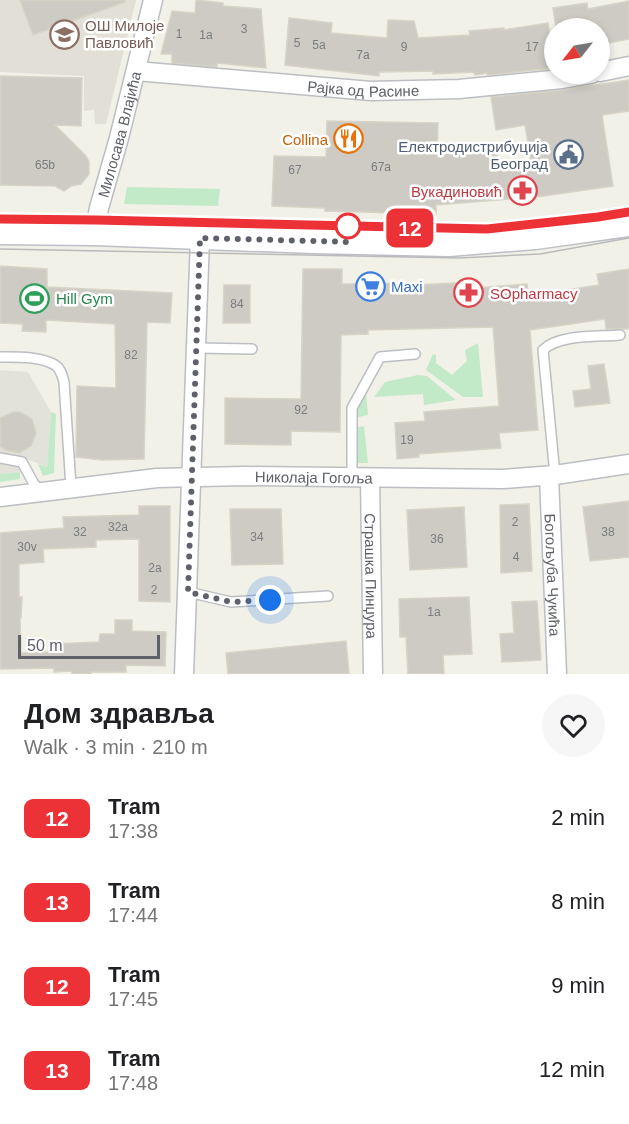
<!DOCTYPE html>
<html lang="en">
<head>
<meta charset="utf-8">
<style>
  body { margin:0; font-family:Helvetica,sans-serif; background:#f6f6f6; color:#202124; height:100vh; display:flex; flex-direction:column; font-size:22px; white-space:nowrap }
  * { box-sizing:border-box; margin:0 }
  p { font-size:20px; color:#757577 }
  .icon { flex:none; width:33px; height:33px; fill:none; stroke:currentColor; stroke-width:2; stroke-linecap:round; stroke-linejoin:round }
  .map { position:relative; height:674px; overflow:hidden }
  .drawer { display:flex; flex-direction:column; background:#fff; flex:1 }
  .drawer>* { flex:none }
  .badge { padding:0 12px; border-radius:9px; font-size:21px; line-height:39px }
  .needle { width:39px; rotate:239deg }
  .buttons { position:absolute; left:544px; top:18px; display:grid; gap:12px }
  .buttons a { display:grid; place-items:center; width:66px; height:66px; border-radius:50%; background:#fff; box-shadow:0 3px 9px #0003; font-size:30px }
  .scale { position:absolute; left:18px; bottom:15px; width:142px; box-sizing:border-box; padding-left:6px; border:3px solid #5e6169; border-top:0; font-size:16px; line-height:21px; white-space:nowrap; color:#5e6169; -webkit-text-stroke:4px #fff; paint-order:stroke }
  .you { position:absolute; width:30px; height:30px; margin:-15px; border:4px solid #fff; border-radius:50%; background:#1a73e8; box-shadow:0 0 0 9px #1a73e833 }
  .map>.badge { position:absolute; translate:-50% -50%; box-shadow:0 0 0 3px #fff }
  .round { display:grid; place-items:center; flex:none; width:63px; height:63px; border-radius:32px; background:#f6f6f6 }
  .headline { display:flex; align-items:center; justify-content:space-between; height:102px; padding:0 24px }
  h1 { font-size:28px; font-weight:700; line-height:45px }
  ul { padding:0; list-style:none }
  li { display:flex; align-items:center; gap:18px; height:84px; padding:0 24px }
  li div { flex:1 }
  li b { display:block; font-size:22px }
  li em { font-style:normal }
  li .badge { min-width:66px; font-weight:700; text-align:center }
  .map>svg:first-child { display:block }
  .industrial { fill:#e2e2db }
  .education { fill:#e2e0d6 }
  .green { fill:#c2eac8 }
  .building { fill:#cdcbc4; stroke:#d7d4c5; stroke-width:1.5 }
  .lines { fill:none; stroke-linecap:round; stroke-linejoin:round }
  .service-casing { stroke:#bbbec3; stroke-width:12 }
  .minor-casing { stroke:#bbbec3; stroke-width:21 }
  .secondary-casing { stroke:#bcbfc6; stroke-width:27 }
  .service { stroke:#fff; stroke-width:9 }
  .minor { stroke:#fff; stroke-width:18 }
  .secondary { stroke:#fff; stroke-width:24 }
  .tram { stroke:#bababc; stroke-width:1.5 }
  .line-casing { stroke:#fff; stroke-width:14 }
  .line { stroke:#ed3237; stroke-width:9 }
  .walk { stroke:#5e6169; stroke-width:6; stroke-dasharray:0 10.8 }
  .stop-dot { fill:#fff; stroke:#ed3237; stroke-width:3 }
  .labels { text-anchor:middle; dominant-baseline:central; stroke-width:5; stroke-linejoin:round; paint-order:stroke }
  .number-label { font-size:12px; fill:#7a7c80 }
  .education-label { font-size:15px; fill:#785e54; stroke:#fff; text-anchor:start }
  .street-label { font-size:15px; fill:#5e6169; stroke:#fff }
  .food-label { font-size:15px; fill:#c56008; stroke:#fff; text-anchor:end }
  .service-label { font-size:15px; fill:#4e5e75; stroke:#fff; text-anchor:end }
  .health-label { font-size:15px; fill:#be3a42; stroke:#fff; text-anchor:end }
  .shop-label { font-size:15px; fill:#366cbe; stroke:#fff; text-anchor:start }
  .leisure-label { font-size:15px; fill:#27864d; stroke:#fff; text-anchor:start }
</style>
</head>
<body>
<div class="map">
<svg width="629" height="674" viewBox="0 0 629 674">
  <rect width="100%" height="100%" fill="#f2f1e7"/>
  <path class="industrial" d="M0,370l28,2 23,40 -4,55 -23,-9 -4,14 -20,2z"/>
  <path class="education" d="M0,0h136l-30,124h-11l-1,-14 -10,1v-35l-84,-4z"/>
  <path class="green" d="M127,187l93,2 -2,17 -94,-2z
    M478,343l5,54h-20l-37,-27 7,-16 3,1v8l16,12 15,-14 -2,-11z
    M418,375l9,1 29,24 -32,5 -1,-11 -49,3 11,-15z
    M366,392l2,23 -14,3 9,-25z
    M51,412l5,2 -2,59 -11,3 -5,-12 9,3z
    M364,426l4,37h-12l-2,-35z
    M20,472v7l-20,3v-8z"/>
  <path class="building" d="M20,0h105v2l-92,33z
    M196,0l27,3v3l38,3 5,59 -49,-5v4l-45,-4v-9h-11l11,-43 23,2z
    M629,1v38l-26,5 -3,-16h-44l-3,-20 34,-5 1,6z
    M289,18l43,5 -1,10 56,5 1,-18 26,1 4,17 52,-3 -1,-4 35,-3v2l44,-7 7,45 -68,7v-2l-12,2 -1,-3 -41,2v-3l-54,1v4l-94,-11z
    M0,76l82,2 -1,48 -26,-1 31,31 3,6v12l-8,10 -10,2 -7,5 -9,-5 -55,-1z
    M629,80v31l-27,4 11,71 -77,11 -100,8v9l-111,-3v-3l-53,-2 2,-50 52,1 1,-36 111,2 -1,31 60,-3 1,13 33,-3 -6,-36 -29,5 -5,-33 72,-7z
    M0,266l47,3v18l125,6 -2,30 -23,-1 -3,137 -42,1 -26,-3 1,-71 39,2 -1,-64 -69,-4v12l-24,-1 1,-7 -23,-1z
    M303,269h39v15l71,-1v2l63,-3v6l51,-4 1,12 71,-11 -2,-11 32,-5v60h-23l-1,-10 -75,11 8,100 -39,3 2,15 -82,6v3l-22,2 -2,-36 30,-2 -1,-9 75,-6 -6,-79 -125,3v4l-27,1 -1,97 -49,-1v14l-66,-1v-46l76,1z
    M224,285h26v38h-27z
    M604,364l6,39 -35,4 -2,-16 18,-2 -3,-23z
    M13,412h7l12,7 4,14 -5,13 -12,7 -13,-3 -6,-4v-28z
    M629,501v56l-39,4 -7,-54z
    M529,504l3,67 -31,2 -1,-68z
    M139,506h31v96l-31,-1v-62l-43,1v7l-53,2 1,13 -25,2v33h3l-1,21h-1l1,35 32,-1v-8l46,-2 1,-8h15v-14h17v11l34,1 -1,34 -39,-1v7h-35v2h-19v-3l-18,1v-4l-54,1v-136l64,-5 -1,-11 76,-2z
    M464,507l3,60 -57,3 -3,-60z
    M230,509h51l2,55 -51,1z
    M469,597l3,57 -29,1 1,19h-36l-2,-37h-6l-1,-38z
    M537,601l4,59 -39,2 -2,-28 14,-1 -2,-31z
    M346,641l3,33h-121l-2,-21z"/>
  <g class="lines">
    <defs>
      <path id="service" d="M197,348l55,1
        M0,357c16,0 40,-1 55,8 6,4 7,10 9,17l7,105
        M0,458l22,4 12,22 7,7
        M555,475l-12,-125c16,-16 55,-13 77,-15
        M352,478v-70l28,-51 35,-3
        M188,592l43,10 97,-6"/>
      <g id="minor">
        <path id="s1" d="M136,71l235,20 88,-2 103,-10 29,-5"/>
        <path d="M600,72l29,-6"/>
        <path id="s2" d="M94,233l5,-25 20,-70 34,-138"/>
        <path id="s3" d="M549,476l8,198"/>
        <path id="s4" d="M370,478l3,196"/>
        <path id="s5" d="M0,497l157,-19 87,-2 259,3 52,-4 74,-11"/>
        <path d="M184,674l16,-436"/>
      </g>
      <path id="secondary" d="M0,232l94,1 220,8 135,3 86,-7 94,-13"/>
    </defs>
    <use href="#service" class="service-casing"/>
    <use href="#minor" class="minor-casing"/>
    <use href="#secondary" class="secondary-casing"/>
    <use href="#service" class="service"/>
    <use href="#minor" class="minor"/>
    <use href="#secondary" class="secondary"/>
    <path class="tram" d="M0,219l96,1 391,9 111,-12 31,-5
      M0,249l459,9 81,-4 89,-16"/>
  </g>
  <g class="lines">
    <defs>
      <path id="line" d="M0,219l96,1 391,9 111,-12 31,-5"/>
    </defs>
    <use href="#line" class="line-casing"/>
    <use href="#line" class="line"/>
    <path class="walk" d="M270,600l-39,2 -43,-10 12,-354 150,4 -2,-16"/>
  </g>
  <defs>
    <symbol id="school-ring" viewBox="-11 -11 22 22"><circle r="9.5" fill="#fff" stroke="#8d6e63" stroke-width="1.5"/><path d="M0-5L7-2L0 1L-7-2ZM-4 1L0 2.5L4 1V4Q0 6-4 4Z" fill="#8d6e63"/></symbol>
    <symbol id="restaurant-ring" viewBox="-11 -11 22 22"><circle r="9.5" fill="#fff" stroke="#e8710a" stroke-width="1.5"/><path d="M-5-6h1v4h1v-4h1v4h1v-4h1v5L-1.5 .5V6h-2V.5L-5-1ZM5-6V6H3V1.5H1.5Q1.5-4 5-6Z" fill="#e8710a"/></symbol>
    <symbol id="civic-ring" viewBox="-11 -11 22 22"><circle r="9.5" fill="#fff" stroke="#5c6f8a" stroke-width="1.5"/><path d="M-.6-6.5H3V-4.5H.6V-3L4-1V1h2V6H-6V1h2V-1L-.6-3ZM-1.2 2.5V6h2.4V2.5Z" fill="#5c6f8a"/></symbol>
    <symbol id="pharmacy-ring" viewBox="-11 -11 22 22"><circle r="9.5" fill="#fff" stroke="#e0444e" stroke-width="1.5"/><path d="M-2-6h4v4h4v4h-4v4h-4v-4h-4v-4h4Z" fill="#e0444e"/></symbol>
    <symbol id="supermarket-ring" viewBox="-11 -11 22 22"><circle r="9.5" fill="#fff" stroke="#3f7fe0" stroke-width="1.5"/><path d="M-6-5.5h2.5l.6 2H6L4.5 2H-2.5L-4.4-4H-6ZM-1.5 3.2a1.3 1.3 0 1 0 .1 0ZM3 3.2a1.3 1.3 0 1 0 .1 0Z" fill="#3f7fe0"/></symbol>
    <symbol id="stadium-ring" viewBox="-11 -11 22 22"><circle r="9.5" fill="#fff" stroke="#2e9e5b" stroke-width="1.5"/><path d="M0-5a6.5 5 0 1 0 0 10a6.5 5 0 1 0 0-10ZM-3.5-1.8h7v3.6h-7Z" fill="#2e9e5b"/></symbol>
  </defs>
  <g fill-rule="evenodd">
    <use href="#school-ring" x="48" y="18" width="33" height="33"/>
    <use href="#restaurant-ring" x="332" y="122" width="33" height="33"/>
    <use href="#civic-ring" x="552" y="138" width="33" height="33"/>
    <use href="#pharmacy-ring" x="506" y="174" width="33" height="33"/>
    <use href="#supermarket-ring" x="354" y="270" width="33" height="33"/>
    <use href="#pharmacy-ring" x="452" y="276" width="33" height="33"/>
    <use href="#stadium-ring" x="18" y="282" width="33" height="33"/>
  </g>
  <circle class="stop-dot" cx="348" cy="226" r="12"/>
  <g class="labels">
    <g class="number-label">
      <text x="244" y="29">3</text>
      <text x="179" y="34">1</text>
      <text x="206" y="35">1a</text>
      <text x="297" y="43">5</text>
      <text x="319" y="45">5a</text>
      <text x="404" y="47">9</text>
      <text x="532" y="47">17</text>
      <text x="363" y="55">7a</text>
      <text x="45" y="165">65b</text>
      <text x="381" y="167">67a</text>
      <text x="295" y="170">67</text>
      <text x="237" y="304">84</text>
      <text x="131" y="355">82</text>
      <text x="301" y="410">92</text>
      <text x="407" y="440">19</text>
      <text x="515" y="522">2</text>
      <text x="118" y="527">32a</text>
      <text x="80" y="532">32</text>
      <text x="608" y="532">38</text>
      <text x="257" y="537">34</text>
      <text x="437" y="539">36</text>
      <text x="27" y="547">30v</text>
      <text x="516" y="557">4</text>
      <text x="155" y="568">2a</text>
      <text x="154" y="590">2</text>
      <text x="434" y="612">1a</text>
    </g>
    <g class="education-label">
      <text x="85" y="25">ОШ Милоје<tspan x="85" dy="17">Павловић</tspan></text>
    </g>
    <g class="street-label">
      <text stroke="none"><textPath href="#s1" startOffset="228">Рајка од Расине</textPath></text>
      <text stroke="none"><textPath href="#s2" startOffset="102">Милосава Влајића</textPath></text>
      <text stroke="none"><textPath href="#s5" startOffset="315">Николаја Гогоља</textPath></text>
      <text stroke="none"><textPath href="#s3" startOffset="99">Богољуба Чукића</textPath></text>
      <text stroke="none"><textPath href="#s4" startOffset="98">Страшка Пинџура</textPath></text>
    </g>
    <g class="food-label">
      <text x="328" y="139">Collina</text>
    </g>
    <g class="service-label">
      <text x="548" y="146">Електродистрибуција<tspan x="548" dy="17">Београд</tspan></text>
    </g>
    <g class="health-label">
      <text x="502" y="191">Вукадиновић</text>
      <text x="490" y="293" text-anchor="start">SOpharmacy</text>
    </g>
    <g class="shop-label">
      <text x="391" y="286">Maxi</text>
    </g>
    <g class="leisure-label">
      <text x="56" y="298">Hill Gym</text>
    </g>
  </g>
</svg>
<div class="buttons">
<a><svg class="needle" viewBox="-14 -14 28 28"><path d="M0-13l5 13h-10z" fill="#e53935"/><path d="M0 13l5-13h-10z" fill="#757577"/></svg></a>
</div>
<div class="scale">50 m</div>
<div class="you" style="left:270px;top:600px"></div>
<b class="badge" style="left:410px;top:228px;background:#ed3237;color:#fff">12</b>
</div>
<section class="drawer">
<div class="headline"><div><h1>Дом здравља</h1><p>Walk · 3 min · 210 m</p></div><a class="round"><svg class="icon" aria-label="heart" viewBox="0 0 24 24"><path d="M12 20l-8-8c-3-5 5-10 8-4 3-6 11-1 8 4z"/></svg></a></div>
<ul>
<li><span class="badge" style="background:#ed3237;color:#fff">12</span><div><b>Tram</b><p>17:38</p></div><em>2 min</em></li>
<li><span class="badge" style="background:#ed3237;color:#fff">13</span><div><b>Tram</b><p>17:44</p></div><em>8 min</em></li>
<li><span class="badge" style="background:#ed3237;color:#fff">12</span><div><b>Tram</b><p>17:45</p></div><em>9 min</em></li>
<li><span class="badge" style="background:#ed3237;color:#fff">13</span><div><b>Tram</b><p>17:48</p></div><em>12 min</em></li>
</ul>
</section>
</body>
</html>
